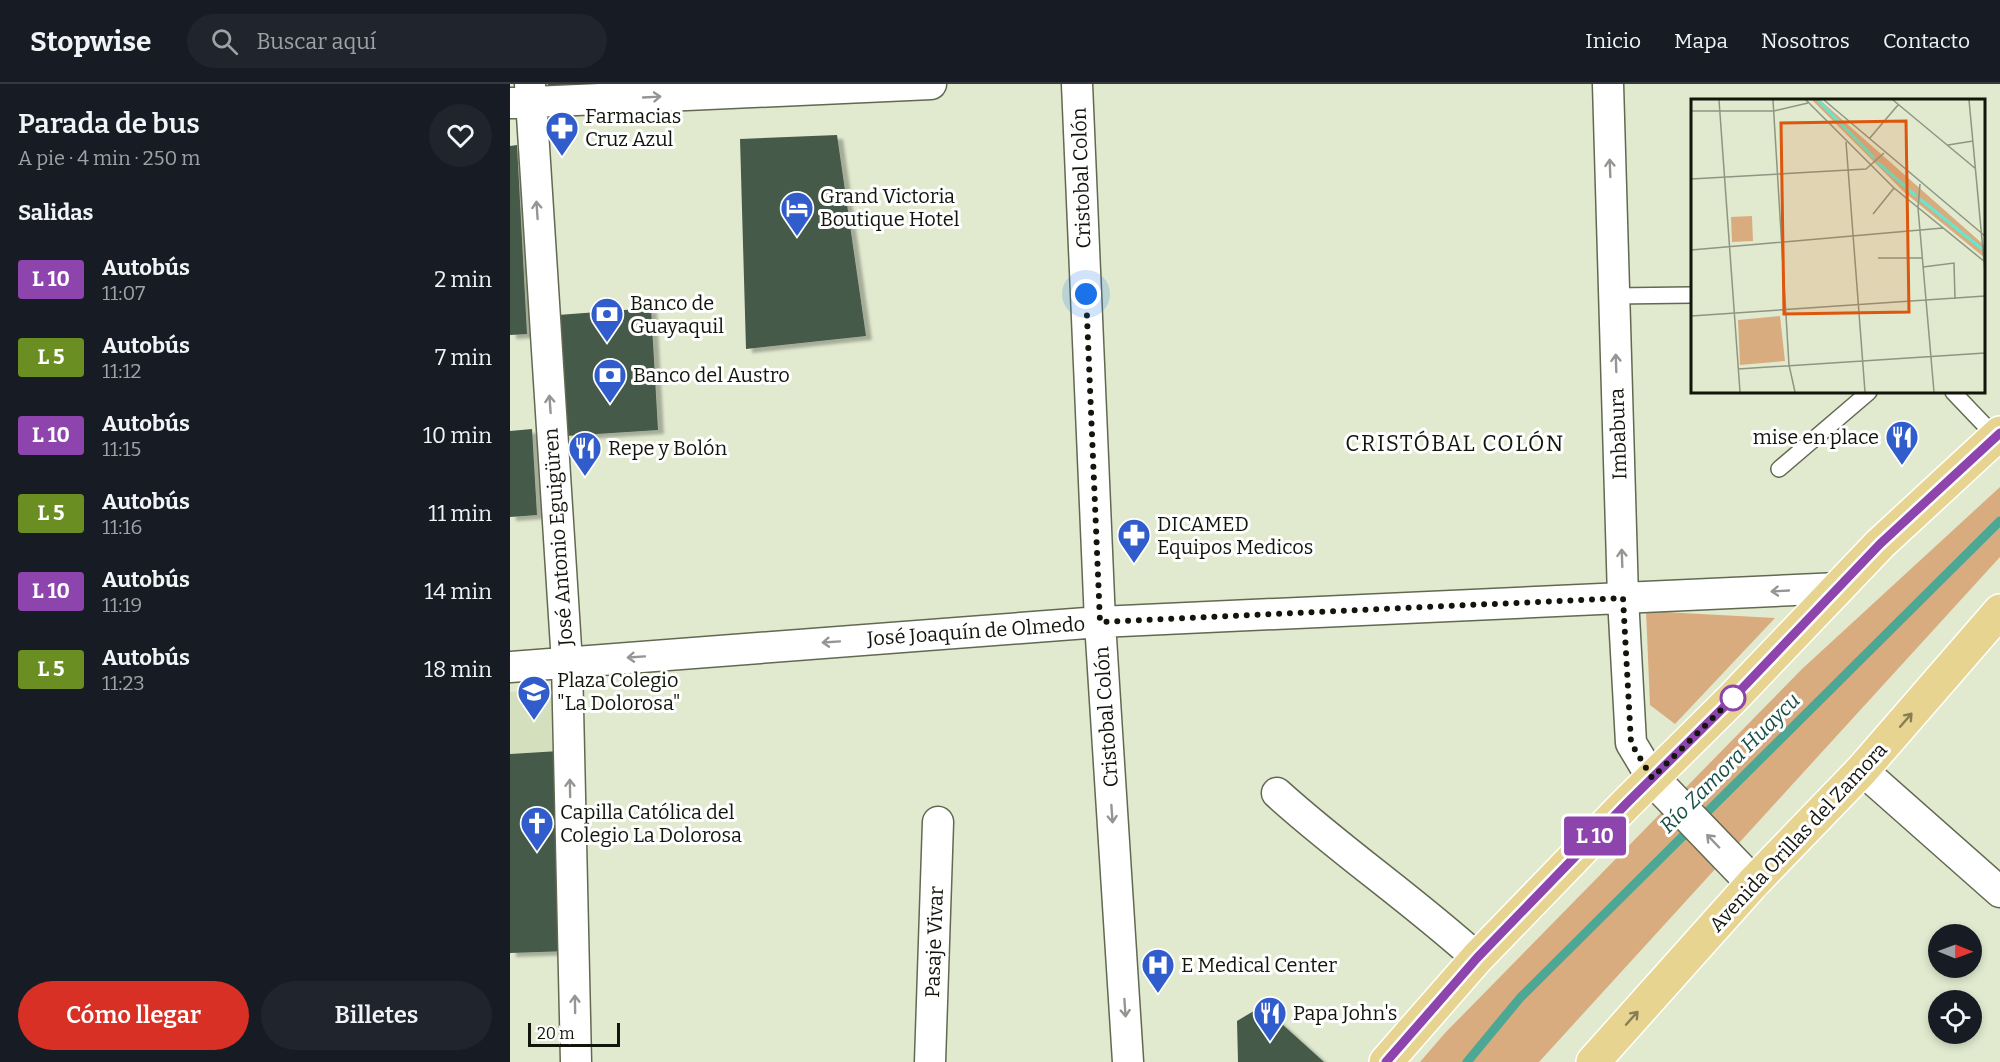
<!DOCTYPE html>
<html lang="es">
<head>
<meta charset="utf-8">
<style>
  body { margin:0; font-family:Bitter,serif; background:#20242c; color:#f1f3f6; height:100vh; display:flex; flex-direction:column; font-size:22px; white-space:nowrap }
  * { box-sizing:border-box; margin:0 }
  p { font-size:20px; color:#9ea1a6 }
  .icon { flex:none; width:33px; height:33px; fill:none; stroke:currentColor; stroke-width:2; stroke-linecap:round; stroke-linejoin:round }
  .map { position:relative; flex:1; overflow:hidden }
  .details { display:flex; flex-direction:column; background:#171b24; width:510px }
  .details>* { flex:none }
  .badge { padding:0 12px; border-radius:4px; font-size:21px; line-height:39px }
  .needle { width:39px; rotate:91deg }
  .buttons { position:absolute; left:1418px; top:840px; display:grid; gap:12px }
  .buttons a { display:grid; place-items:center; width:54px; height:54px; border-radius:50%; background:#171b24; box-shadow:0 3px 9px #0003; font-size:30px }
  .scale { position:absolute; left:18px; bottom:15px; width:92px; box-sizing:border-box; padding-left:6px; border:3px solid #12150b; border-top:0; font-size:16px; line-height:21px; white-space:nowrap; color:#12150b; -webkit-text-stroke:4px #fff; paint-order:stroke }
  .you { position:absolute; width:30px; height:30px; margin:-15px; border:4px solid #fff; border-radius:50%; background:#1a73e8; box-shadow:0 0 0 9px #1a73e833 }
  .map>.badge { position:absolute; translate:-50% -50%; box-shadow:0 0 0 3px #fff }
  h2 { padding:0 18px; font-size:22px; line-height:54px }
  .round { display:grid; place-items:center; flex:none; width:63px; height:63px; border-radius:32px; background:#20242c }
  .overview { display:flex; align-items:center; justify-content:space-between; height:102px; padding:0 18px }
  h1 { font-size:28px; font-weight:600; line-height:45px }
  .action { display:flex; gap:12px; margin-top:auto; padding:12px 18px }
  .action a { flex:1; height:69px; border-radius:36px; background:#d93025; color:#fff; font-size:24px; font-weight:600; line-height:69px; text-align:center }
  .action a+a { background:#20242c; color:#f1f3f6 }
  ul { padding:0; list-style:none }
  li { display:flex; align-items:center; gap:18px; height:78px; padding:0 18px }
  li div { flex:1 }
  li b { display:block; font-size:22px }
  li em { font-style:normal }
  li .badge { min-width:66px; font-weight:700; text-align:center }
  header { display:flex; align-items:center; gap:36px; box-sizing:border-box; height:84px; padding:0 30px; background:#171b24; border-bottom:2px solid #363941 }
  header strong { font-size:28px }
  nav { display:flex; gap:33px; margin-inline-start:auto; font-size:21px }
  .search { width:420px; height:54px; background:#20242c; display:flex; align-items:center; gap:15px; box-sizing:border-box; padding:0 21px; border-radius:33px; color:#9ea1a6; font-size:22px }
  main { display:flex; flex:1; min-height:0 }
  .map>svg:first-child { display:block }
  .built { fill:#d4dfbd }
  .green { fill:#d9ac80 }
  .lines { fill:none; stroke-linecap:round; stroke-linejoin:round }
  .stream { stroke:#4ca794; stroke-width:9 }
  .building { fill:#455a49; filter:url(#shadow) }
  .service-casing { stroke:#616951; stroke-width:18 }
  .minor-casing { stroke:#616951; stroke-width:33 }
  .tertiary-casing { stroke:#616951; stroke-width:36 }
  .primary-casing { stroke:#fff; stroke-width:36 }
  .service { stroke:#fff; stroke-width:15 }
  .minor { stroke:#fff; stroke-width:30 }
  .tertiary { stroke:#fff; stroke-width:33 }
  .primary { stroke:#e7d490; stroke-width:33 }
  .oneway { stroke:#949691 }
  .oneway2 { stroke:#877e54 }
  .line-casing { stroke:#fff; stroke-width:14 }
  .line { stroke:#8e44ad; stroke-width:9 }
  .walk { stroke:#12150b; stroke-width:6; stroke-dasharray:0 10.8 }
  .stop-dot { fill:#fff; stroke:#8e44ad; stroke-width:3 }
  .labels { text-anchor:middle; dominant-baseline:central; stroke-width:6; stroke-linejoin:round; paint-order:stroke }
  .poi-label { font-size:20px; fill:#12150b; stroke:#fff; text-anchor:start }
  .street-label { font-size:20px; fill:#12150b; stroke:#fff }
  .water-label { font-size:21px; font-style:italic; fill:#174f45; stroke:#fff }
  .quarter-label { font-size:22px; letter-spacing:1.5px; fill:#12150b; stroke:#fff }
  .inset-river { fill:none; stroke:#65e6ce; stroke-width:3 }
  .inset-road { fill:none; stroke:#8e9581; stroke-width:1.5 }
  .view { fill:#dd560c; fill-opacity:0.15; stroke:#dd560c; stroke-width:3 }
  .inset-edge { fill:none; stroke:#12150b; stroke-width:3 }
</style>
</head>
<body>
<header>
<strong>Stopwise</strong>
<div class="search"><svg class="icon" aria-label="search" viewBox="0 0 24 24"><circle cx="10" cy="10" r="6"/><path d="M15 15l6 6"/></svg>Buscar aquí</div>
<nav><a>Inicio</a><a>Mapa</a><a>Nosotros</a><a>Contacto</a></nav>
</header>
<main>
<section class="details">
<div class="overview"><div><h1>Parada de bus</h1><p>A pie · 4 min · 250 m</p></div><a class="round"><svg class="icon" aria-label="heart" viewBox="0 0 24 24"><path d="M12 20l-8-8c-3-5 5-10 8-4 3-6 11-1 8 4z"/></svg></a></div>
<h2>Salidas</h2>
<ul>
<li><span class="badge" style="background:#8e44ad;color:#fff">L 10</span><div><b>Autobús</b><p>11:07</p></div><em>2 min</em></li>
<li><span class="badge" style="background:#6b8e23;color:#fff">L 5</span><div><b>Autobús</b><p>11:12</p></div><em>7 min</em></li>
<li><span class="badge" style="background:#8e44ad;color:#fff">L 10</span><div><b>Autobús</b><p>11:15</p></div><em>10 min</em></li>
<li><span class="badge" style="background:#6b8e23;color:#fff">L 5</span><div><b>Autobús</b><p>11:16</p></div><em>11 min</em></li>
<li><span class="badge" style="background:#8e44ad;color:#fff">L 10</span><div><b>Autobús</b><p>11:19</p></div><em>14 min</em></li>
<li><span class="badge" style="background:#6b8e23;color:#fff">L 5</span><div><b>Autobús</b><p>11:23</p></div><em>18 min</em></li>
</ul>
<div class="action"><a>Cómo llegar</a><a>Billetes</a></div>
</section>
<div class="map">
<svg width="1490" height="978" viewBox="0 0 1490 978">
  <defs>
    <filter id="shadow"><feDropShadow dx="6" dy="4" stdDeviation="1.5" flood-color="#0004"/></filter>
  </defs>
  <rect width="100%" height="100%" fill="#e1eacf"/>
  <path class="built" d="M46,605l3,62 -49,3v-62z"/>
  <path class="green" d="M1490,403v70l-461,505h-119l25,-29 357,-364z
    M1136,527l129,7 -100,106 -25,-19z"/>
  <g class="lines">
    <path class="stream" d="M957,978l53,-64 480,-477"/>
  </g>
  <path class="building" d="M38,0h32v2l-32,1z
    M327,51l29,201 -120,13 -6,-210z
    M7,61l10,189 -17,1v-189z
    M141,224l7,122 -92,6 -8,-121z
    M22,345l5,86 -27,2v-86z
    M49,667l9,200 -58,2v-199z
    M752,922l62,56h-86l-1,-41z"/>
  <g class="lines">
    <defs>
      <path id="service" d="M1104,212l78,-1
        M1443,308l43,45
        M1269,385l90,-77"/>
      <path id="minor" d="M20,0l37,579 9,399
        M567,0l23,538 28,440
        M1098,0l15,514 8,145 21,35
        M1,19l420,-19
        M0,583l590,-45 739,-34
        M1352,686l138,122
        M767,709c64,58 136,107 200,165
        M420,978l8,-240"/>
      <path id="tertiary" d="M1142,694l101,105"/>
      <path id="primary" d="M876,978l91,-104 149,-154 107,-106 147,-154 120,-111
        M1083,978l160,-179 109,-113 138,-159"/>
    </defs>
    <use href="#service" class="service-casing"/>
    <use href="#minor" class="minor-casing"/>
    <use href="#tertiary" class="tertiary-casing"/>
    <use href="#primary" class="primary-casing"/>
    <use href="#service" class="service"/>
    <use href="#minor" class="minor"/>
    <use href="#tertiary" class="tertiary"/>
    <use href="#primary" class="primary"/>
  </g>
  <defs><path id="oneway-shaft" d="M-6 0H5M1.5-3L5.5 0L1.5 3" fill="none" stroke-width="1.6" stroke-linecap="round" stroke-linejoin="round" transform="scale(1.5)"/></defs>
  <g class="oneway">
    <use href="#oneway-shaft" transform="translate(142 13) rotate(-3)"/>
    <use href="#oneway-shaft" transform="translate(1100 84) rotate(-92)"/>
    <use href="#oneway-shaft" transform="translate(27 126) rotate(-94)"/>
    <use href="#oneway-shaft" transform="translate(1106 279) rotate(-92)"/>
    <use href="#oneway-shaft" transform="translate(40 320) rotate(-94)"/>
    <use href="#oneway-shaft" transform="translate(1112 474) rotate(-92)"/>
    <use href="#oneway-shaft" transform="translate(1270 507) rotate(177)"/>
    <use href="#oneway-shaft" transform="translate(321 558) rotate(176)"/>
    <use href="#oneway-shaft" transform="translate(126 573) rotate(176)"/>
    <use href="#oneway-shaft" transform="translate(60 704) rotate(-91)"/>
    <use href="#oneway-shaft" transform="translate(602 730) rotate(86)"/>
    <use href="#oneway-shaft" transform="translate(1203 757) rotate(-134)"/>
    <use href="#oneway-shaft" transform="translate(65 920) rotate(-91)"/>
    <use href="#oneway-shaft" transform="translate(615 924) rotate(86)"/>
  </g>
  <g class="oneway2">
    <use href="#oneway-shaft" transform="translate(1396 636) rotate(-49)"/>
    <use href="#oneway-shaft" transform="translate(1122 934) rotate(-48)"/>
  </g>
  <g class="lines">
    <defs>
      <path id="line" d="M876,978l91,-104 149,-154 107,-106 147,-154 120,-111"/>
    </defs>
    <use href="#line" class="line-casing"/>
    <use href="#line" class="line"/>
    <path class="walk" d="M576,210l14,328 523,-24 8,145 21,35 81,-80"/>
  </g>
  <defs>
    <symbol id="pharmacy-pin" viewBox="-11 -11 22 30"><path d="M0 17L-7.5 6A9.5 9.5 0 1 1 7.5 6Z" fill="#315dcc" stroke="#fff"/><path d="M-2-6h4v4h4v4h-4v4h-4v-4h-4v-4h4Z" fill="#fff"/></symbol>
    <symbol id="hotel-pin" viewBox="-11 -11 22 30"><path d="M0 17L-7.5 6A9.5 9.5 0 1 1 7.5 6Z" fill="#315dcc" stroke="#fff"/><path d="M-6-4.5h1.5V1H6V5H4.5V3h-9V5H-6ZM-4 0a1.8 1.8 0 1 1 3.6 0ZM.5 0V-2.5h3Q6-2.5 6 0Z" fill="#fff"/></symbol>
    <symbol id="bank-pin" viewBox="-11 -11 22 30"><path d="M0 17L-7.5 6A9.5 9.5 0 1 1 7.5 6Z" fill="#315dcc" stroke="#fff"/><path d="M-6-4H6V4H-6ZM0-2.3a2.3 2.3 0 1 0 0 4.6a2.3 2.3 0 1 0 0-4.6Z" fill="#fff"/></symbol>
    <symbol id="restaurant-pin" viewBox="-11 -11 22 30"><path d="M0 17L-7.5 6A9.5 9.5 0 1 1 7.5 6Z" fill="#315dcc" stroke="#fff"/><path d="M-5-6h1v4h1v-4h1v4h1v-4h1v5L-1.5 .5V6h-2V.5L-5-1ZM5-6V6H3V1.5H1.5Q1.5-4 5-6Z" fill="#fff"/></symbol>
    <symbol id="university-pin" viewBox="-11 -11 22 30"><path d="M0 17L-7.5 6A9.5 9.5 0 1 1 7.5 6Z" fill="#315dcc" stroke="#fff"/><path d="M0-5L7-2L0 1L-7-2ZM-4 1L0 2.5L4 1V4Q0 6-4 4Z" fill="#fff"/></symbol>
    <symbol id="church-pin" viewBox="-11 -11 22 30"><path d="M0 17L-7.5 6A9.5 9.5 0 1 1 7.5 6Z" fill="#315dcc" stroke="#fff"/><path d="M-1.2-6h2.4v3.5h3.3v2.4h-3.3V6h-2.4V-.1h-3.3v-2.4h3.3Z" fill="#fff"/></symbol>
    <symbol id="hospital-pin" viewBox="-11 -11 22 30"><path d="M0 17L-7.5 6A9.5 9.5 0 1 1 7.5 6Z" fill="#315dcc" stroke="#fff"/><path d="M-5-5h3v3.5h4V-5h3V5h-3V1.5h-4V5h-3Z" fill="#fff"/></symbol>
  </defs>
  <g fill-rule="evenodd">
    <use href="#pharmacy-pin" x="33" y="25" width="38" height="52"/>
    <use href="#hotel-pin" x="268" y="105" width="38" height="52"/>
    <use href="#bank-pin" x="78" y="211" width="38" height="52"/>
    <use href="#bank-pin" x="81" y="272" width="38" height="52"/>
    <use href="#restaurant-pin" x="1373" y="334" width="38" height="52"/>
    <use href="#restaurant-pin" x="56" y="345" width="38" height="52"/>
    <use href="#pharmacy-pin" x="605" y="432" width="38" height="52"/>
    <use href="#university-pin" x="5" y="589" width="38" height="52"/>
    <use href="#church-pin" x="8" y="720" width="38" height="52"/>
    <use href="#hospital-pin" x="629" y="862" width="38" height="52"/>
    <use href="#restaurant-pin" x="741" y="910" width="38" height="52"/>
  </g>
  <circle class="stop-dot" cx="1223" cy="614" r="12"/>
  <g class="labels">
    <g class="poi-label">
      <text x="75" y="32">Farmacias<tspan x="75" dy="23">Cruz Azul</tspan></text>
      <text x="310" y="112">Grand Victoria<tspan x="310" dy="23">Boutique Hotel</tspan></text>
      <text x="120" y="219">Banco de<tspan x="120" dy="23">Guayaquil</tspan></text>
      <text x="123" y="291">Banco del Austro</text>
      <text x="1369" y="353" text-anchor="end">mise en place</text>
      <text x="98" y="364">Repe y Bolón</text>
      <text x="647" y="440">DICAMED<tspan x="647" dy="23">Equipos Medicos</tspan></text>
      <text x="47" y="596">Plaza Colegio<tspan x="47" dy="23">"La Dolorosa"</tspan></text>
      <text x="50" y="728">Capilla Católica del<tspan x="50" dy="23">Colegio La Dolorosa</tspan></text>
      <text x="671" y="881">E Medical Center</text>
      <text x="783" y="929">Papa John's</text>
    </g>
    <g class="street-label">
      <text transform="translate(571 94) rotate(-92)">Cristobal Colón</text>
      <text transform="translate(1108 350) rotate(-92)">Imbabura</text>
      <text transform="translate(48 453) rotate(-94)">José Antonio Eguigüren</text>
      <text transform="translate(466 547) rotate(-4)">José Joaquín de Olmedo</text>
      <text transform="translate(596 633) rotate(-94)">Cristobal Colón</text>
      <text transform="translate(1288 753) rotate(-47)">Avenida Orillas del Zamora</text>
      <text transform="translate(424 858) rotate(-88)">Pasaje Vivar</text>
    </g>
    <g class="water-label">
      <text transform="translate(1220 679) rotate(-45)">Río Zamora Huaycu</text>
    </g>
    <g class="quarter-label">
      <text x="945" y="359">CRISTÓBAL COLÓN</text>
    </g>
  </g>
  <g transform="translate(1181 15)">
    <rect width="294" height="294" fill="#e1eacf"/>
    <path d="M121,1h8l165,146v12l-81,-66zM61,117l1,25 -21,1 -1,-25zM89,217l5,45 -45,4 -2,-45z" fill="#d9ac80"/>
    <path class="inset-river" d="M127,1l56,58M186,63l39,34M229,100l62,50"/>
    <path class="inset-road" d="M28,1l21,292M82,1l16,265 6,27M115,1l88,88 91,74M133,1l161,136M202,1l83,69M278,1l16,172M0,12h83l34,-8M178,40l29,-34M155,43l19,250M257,46l25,-4M0,80l175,-10 18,-16M229,85l-2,24 16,184M182,115l21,-26M0,151l252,-22M187,159h44M232,168l31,-4 1,36M0,217l294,-20M47,270l247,-16"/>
    <path class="view" d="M215,22l3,191 -125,2 -3,-191z"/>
    <rect width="294" height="294" class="inset-edge"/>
  </g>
</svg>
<div class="buttons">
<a><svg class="needle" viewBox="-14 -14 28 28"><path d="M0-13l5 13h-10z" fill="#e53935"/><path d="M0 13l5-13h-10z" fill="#9ea1a6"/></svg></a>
<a><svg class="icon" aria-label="locate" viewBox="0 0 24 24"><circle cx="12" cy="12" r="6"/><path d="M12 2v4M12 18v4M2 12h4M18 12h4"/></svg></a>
</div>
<div class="scale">20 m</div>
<div class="you" style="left:576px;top:210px"></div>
<b class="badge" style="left:1085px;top:752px;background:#8e44ad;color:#fff">L 10</b>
</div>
</main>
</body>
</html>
